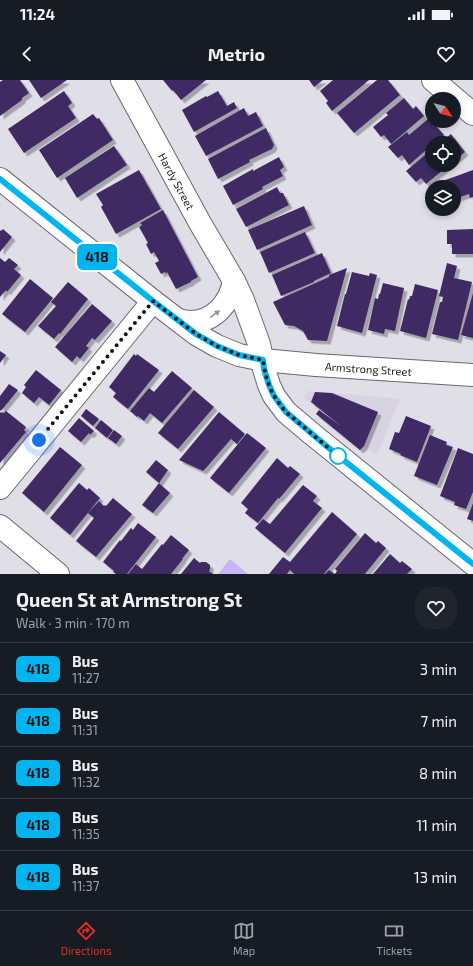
<!DOCTYPE html>
<html lang="en">
<head>
<meta charset="utf-8">
<style>
  body { margin:0; font-family:"Exo 2",sans-serif; background:#20242c; color:#f1f3f6; height:100vh; display:flex; flex-direction:column; font-size:15px; white-space:nowrap }
  * { box-sizing:border-box; margin:0 }
  p { font-size:13px; color:#9ea1a6 }
  .icon { flex:none; width:22px; height:22px; fill:none; stroke:currentColor; stroke-width:2; stroke-linecap:round; stroke-linejoin:round }
  .map { position:relative; height:494px; overflow:hidden }
  .panel { display:flex; flex-direction:column; background:#171b24; flex:1 }
  .panel>* { flex:none }
  .badge { padding:0 8px; border-radius:6px; font-size:14px; line-height:26px }
  .needle { width:26px; rotate:126deg }
  .buttons { position:absolute; left:425px; top:12px; display:grid; gap:8px }
  .buttons a { display:grid; place-items:center; width:36px; height:36px; border-radius:50%; background:#171b24; box-shadow:0 2px 6px #0003; font-size:20px }
  .you { position:absolute; width:20px; height:20px; margin:-10px; border:3px solid #fff; border-radius:50%; background:#1a73e8; box-shadow:0 0 0 6px #1a73e833 }
  .map>.badge { position:absolute; translate:-50% -50%; box-shadow:0 0 0 2px #fff }
  .round { display:grid; place-items:center; flex:none; width:42px; height:42px; border-radius:16px; background:#20242c }
  .head { display:flex; align-items:center; justify-content:space-between; height:68px; padding:0 16px }
  h1 { font-size:19px; font-weight:700; line-height:30px }
  ul { padding:0; list-style:none }
  li { display:flex; align-items:center; gap:12px; height:52px; padding:0 16px; border-top:1px solid #363941 }
  li div { flex:1 }
  li b { display:block; font-size:15px }
  li em { font-style:normal }
  li .badge { min-width:44px; font-weight:700; text-align:center }
  .status { display:flex; justify-content:space-between; align-items:center; height:28px; padding:0 20px; background:#171b24; direction:ltr }
  .status svg { height:11px; fill:currentColor }
  header { display:flex; justify-content:space-between; align-items:center; height:52px; padding:0 16px; background:#171b24; font-size:18px; font-weight:700 }
  .dock { display:flex; justify-content:space-around; align-items:center; height:56px; border-top:1px solid #363941; background:#171b24; font-size:11px; color:#9ea1a6 }
  .dock a { display:grid; justify-items:center; gap:2px }
  .dock .active { color:#d93025 }
  .map>svg:first-child { display:block }
  .built { fill:#d7d3e3 }
  .garden { fill:#c9b4f8 }
  .building { fill:#402b64; filter:url(#shadow) }
  .lines { fill:none; stroke-linecap:round; stroke-linejoin:round }
  .minor-casing { stroke:#69676f; stroke-width:24 }
  .minor { stroke:#fff; stroke-width:22 }
  .oneway { fill:#969697 }
  .line-casing { stroke:#fff; stroke-width:9 }
  .line { stroke:#00b5ef; stroke-width:6 }
  .walk { stroke:#161518; stroke-width:4; stroke-dasharray:0 7.2 }
  .stop-dot { fill:#fff; stroke:#00b5ef; stroke-width:2 }
  .labels { text-anchor:middle; dominant-baseline:central; stroke-width:4; stroke-linejoin:round; paint-order:stroke }
  .street-label { font-size:11px; fill:#161518; stroke:#fff }
</style>
</head>
<body>
<div class="status"><b>11:24</b><svg viewBox="0 0 49 12"><path d="M0 12V9h3v3zM5 12V6h3v6zM10 12V3h3v9zM15 12V0h3v12zM26 1h20v11H26zM47 4h2v5h-2z"/></svg></div>
<header><svg class="icon" aria-label="back" viewBox="0 0 24 24"><path d="M15 5l-7 7 7 7"/></svg>Metrio<svg class="icon" aria-label="heart" viewBox="0 0 24 24"><path d="M12 20l-8-8c-3-5 5-10 8-4 3-6 11-1 8 4z"/></svg></header>
<div class="map">
<svg width="473" height="494" viewBox="0 0 473 494">
  <defs>
    <filter id="shadow"><feDropShadow dx="3.5" dy="3.5" stdDeviation="0" flood-color="#0004"/></filter>
  </defs>
  <rect width="100%" height="100%" fill="#e0dee7"/>
  <path class="built" d="M308,311l92,8 -23,56 -73,-57z"/>
  <path class="garden" d="M230,479l18,15h-30z"/>
  <path class="building" d="M3,0h17l9,13 -7,5v2l-22,16v-34z
    M29,0h38l-26,18z
    M163,0h43l-25,20 -8,-10 -1,1z
    M309,0h14l-9,7z
    M333,0h36l-37,31 -6,-8 2,-2 -8,-10z
    M377,0h11l12,15 -46,38 -17,-20z
    M64,11l8,12 -4,3 8,12 -52,35 -16,-24z
    M218,11l9,15 7,-4 3,6 -43,24 -12,-22 24,-14 1,1z
    M404,18l9,11 3,-3 8,10 -33,28 -7,-9 -3,2 -8,-10 15,-12 -2,-2z
    M244,28l4,8 8,-4 7,14 -57,30 -11,-20z
    M93,34l4,5 2,-1 14,22 -56,38 -18,-28z
    M429,38l15,17 -9,8h-3v2l-23,20 -7,-10 -4,3 -10,-11 19,-15 2,3z
    M266,48l8,17 -2,4 -23,11 1,2 -32,17 -10,-20z
    M451,54l14,18 -11,9v-18h-14z
    M114,66l13,19 -50,33 -12,-20z
    M432,69v16h17l-23,19 -5,-6 -5,4 -10,-11z
    M279,77l5,10 -4,3 3,6 -21,11 1,2 -30,16 -10,-19 30,-17v2z
    M139,90l22,39 -45,25 -15,-27 2,-2 -7,-11z
    M473,90v27l-3,1 -1,-4 -15,5v-12h-13l-1,-5z
    M277,107l3,6h3l6,12 -43,22 -10,-18z
    M304,126l8,19 -55,25 -9,-20z
    M163,130l35,67 -7,4v1l-15,7 -9,-17 -1,2 -1,-2 -4,2 -6,-11 4,-2 -5,-9 -3,2 -5,-10 2,-1 -9,-16 3,-2 -2,-2z
    M3,149l9,8 -12,15v-22l1,1z
    M473,149v25h-21v-10h-5v-14z
    M305,152l10,21 -46,20 -9,-21z
    M322,173l9,20 -17,8v1l-33,14 -9,-21z
    M0,178l5,4 4,-4 9,7 -4,4 7,6 -14,17 -1,-2 -6,7z
    M447,183l10,3 -3,12 18,4 -14,58 -26,-6 8,-32h2l1,-5 -4,-1z
    M347,188l-20,73 -19,-1 -5,-9 -9,-5 -9,-1 -12,-23 56,-25v-2z
    M352,192l17,4 1,-3 7,2 -15,58 -25,-7 8,-32h1z
    M30,199l23,19 -28,34 -23,-18z
    M68,202l20,17 -28,35 -1,-1 -5,6 -16,-13 18,-20 -5,-4z
    M383,203l21,5 -9,43 -10,-2 -1,5 -16,-4 7,-32 3,1 1,-5h1z
    M415,204l23,6 -12,48 -26,-7 8,-32 1,1 1,-4h2z
    M473,213v45l-12,-3z
    M92,224l20,17 -17,19 -3,-2 -6,8 3,2 -9,11 -3,-3 -5,6 -17,-15z
    M0,271l6,4 -6,8z
    M134,274l2,2 1,-2 22,16 -31,39 -15,-12 3,-4 -7,-6z
    M36,290l25,20 -12,15 -10,-8 -5,6 -12,-10 4,-6 -2,-2z
    M172,291l20,17 -30,35 -12,-10 -6,8 -6,-5 -1,1 -7,-6 19,-23 5,4z
    M9,304l9,6 -17,21 -1,-1v-14z
    M194,310l20,17 -36,42 -20,-16z
    M315,312l17,1 46,19 -14,34 -4,4 -44,-36 3,-4 22,16 -30,-24z
    M86,329l13,10 -6,7 -12,-10z
    M6,331l20,16 -2,3 2,2 -26,31v-51l1,1 1,-1 2,1z
    M219,332l26,22 -8,10 -6,-5 -25,29 -3,3 -24,-11z
    M406,336l25,10 -14,36 -17,-7 1,-1 -12,-5 6,-17 4,1z
    M79,338l15,13 -4,4 -1,-2 -8,9 -13,-11z
    M101,340l12,10 -6,8 -12,-10z
    M114,350l8,6 -6,8 -8,-6z
    M247,353l19,15 -37,45 -19,-15z
    M430,355l17,7 -1,3 7,2 -16,38 -23,-9z
    M60,367l22,18 -38,47 -22,-19z
    M458,368l15,6v38l-7,17 -12,-4 1,-3 -15,-6z
    M277,378l11,10 2,-2 10,8 -21,25 -1,-1 -20,25 -13,-10 3,-4 -7,-6z
    M156,380l12,10 -9,13 -13,-11z
    M79,403l8,7 2,-2 11,10 -30,37 -20,-17z
    M159,403l11,10 -17,20 -11,-8z
    M303,405l14,11 -4,5 9,7 -37,45 -30,-25 8,-9 7,5z
    M113,418l19,16 -36,43 -20,-16 18,-23 -6,-5 11,-12 5,5 1,-1 1,1z
    M473,423v18l-6,-2z
    M332,432l25,22 -33,40h-30l-4,-4 -3,4h-18l14,-17 7,5z
    M138,443l18,14 -29,37h-11l-3,-2 1,-1 -11,-9 17,-22 1,1 10,-13 2,2z
    M365,453l11,10 2,-2 8,7 -21,26h-40l4,-4 6,4 2,-3 -2,-2z
    M171,455l18,15 -7,9h1l-12,15h-43l8,-10 6,5 20,-25 1,1z
    M390,474l10,9 2,-2 10,8 -5,5h-34z
    M194,478l6,5 1,-1h5l4,3v4l-1,2 4,3h-32z"/>
  <g class="lines">
    <defs>
      <g id="minor">
        <path id="s1" d="M122,0l78,143 34,58 9,19 16,44 5,25 5,16 5,11 12,16 26,22 161,130"/>
        <path d="M433,0l40,34"/>
        <path id="s2" d="M0,99l153,122 43,33 21,12 22,9 24,5 53,5 157,10"/>
        <path d="M178,240c4,1 8,2 12,2 24,0 40,-19 44,-41"/>
        <path d="M0,408l153,-187"/>
        <path d="M0,446l58,48"/>
      </g>
    </defs>
    <use href="#minor" class="minor-casing"/>
    <use href="#minor" class="minor"/>
  </g>
  <defs><path id="oneway-solid" d="M-6-.8H1V-3.2L6.5 0L1 3.2V.8H-6Z"/></defs>
  <use class="oneway" href="#oneway-solid" transform="translate(215 234) rotate(-36)"/>
  <g class="lines">
    <defs>
      <path id="line" d="M0,99l153,122 43,33 21,12 22,9 24,5 1,9 5,16 5,11 12,16 50,42 137,110"/>
    </defs>
    <use href="#line" class="line-casing"/>
    <use href="#line" class="line"/>
    <path class="walk" d="M39,360l114,-139 43,33 21,12 22,9 24,5c3,21 8,35 23,52l52,44"/>
  </g>
  <circle class="stop-dot" cx="338" cy="376" r="8"/>
  <g class="labels">
    <g class="street-label">
      <text stroke="none"><textPath href="#s1" startOffset="115">Hardy Street</textPath></text>
      <text stroke="none"><textPath href="#s2" startOffset="428">Armstrong Street</textPath></text>
    </g>
  </g>
</svg>
<div class="buttons">
<a><svg class="needle" viewBox="-14 -14 28 28"><path d="M0-13l5 13h-10z" fill="#e53935"/><path d="M0 13l5-13h-10z" fill="#9ea1a6"/></svg></a>
<a><svg class="icon" aria-label="locate" viewBox="0 0 24 24"><circle cx="12" cy="12" r="6"/><path d="M12 2v4M12 18v4M2 12h4M18 12h4"/></svg></a>
<a><svg class="icon" aria-label="layers" viewBox="0 0 24 24"><path d="M12 4l9 5-9 5-9-5zM3 14l9 5 9-5"/></svg></a>
</div>
<div class="you" style="left:39px;top:360px"></div>
<b class="badge" style="left:97px;top:177px;background:#00b5ef;color:#111">418</b>
</div>
<section class="panel">
<div class="head"><div><h1>Queen St at Armstrong St</h1><p>Walk · 3 min · 170 m</p></div><a class="round"><svg class="icon" aria-label="heart" viewBox="0 0 24 24"><path d="M12 20l-8-8c-3-5 5-10 8-4 3-6 11-1 8 4z"/></svg></a></div>
<ul>
<li><span class="badge" style="background:#00b5ef;color:#111">418</span><div><b>Bus</b><p>11:27</p></div><em>3 min</em></li>
<li><span class="badge" style="background:#00b5ef;color:#111">418</span><div><b>Bus</b><p>11:31</p></div><em>7 min</em></li>
<li><span class="badge" style="background:#00b5ef;color:#111">418</span><div><b>Bus</b><p>11:32</p></div><em>8 min</em></li>
<li><span class="badge" style="background:#00b5ef;color:#111">418</span><div><b>Bus</b><p>11:35</p></div><em>11 min</em></li>
<li><span class="badge" style="background:#00b5ef;color:#111">418</span><div><b>Bus</b><p>11:37</p></div><em>13 min</em></li>
</ul>
</section>
<nav class="dock">
<a class="active"><svg class="icon" aria-label="directions" viewBox="0 0 24 24"><path d="M12 3l9 9-9 9-9-9zM9 14v-3h6M13 9l2 2-2 2"/></svg>Directions</a>
<a><svg class="icon" aria-label="map" viewBox="0 0 24 24"><path d="M3 6l6-2 6 2 6-2v14l-6 2-6-2-6 2zM9 4v14M15 6v14"/></svg>Map</a>
<a><svg class="icon" aria-label="tickets" viewBox="0 0 24 24"><path d="M3 7h18v10H3zM15 7v10"/></svg>Tickets</a>
</nav>
</body>
</html>
